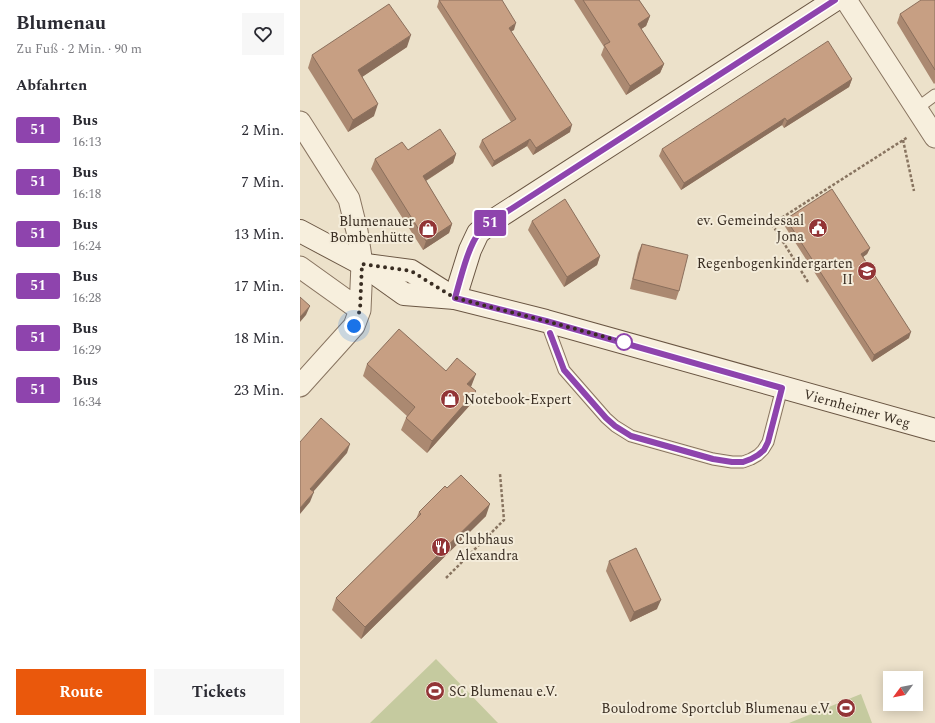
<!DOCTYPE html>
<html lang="de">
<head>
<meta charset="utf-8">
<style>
  body { margin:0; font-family:Spectral,serif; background:#f7f7f7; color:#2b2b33; height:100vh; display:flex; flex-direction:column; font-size:15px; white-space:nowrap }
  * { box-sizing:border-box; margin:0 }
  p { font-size:13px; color:#7c7c81 }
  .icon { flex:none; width:22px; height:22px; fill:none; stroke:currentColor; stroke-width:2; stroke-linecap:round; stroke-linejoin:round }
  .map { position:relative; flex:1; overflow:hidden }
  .details { display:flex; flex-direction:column; background:#fff; width:300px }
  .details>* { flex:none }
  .badge { padding:0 8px; border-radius:3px; font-size:14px; line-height:26px }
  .needle { width:26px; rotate:238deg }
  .controls { position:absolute; left:583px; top:671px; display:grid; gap:8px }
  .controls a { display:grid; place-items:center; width:40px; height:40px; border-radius:0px; background:#fff; box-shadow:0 2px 10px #0003; font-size:20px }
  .you { position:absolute; width:20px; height:20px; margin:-10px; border:3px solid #fff; border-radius:50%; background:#1a73e8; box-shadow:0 0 0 6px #1a73e833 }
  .map>.badge { position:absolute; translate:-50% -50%; box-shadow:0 0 0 2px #fff }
  h2 { padding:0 16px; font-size:15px; line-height:36px }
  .round { display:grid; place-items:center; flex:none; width:42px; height:42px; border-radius:0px; background:#f7f7f7 }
  .head { display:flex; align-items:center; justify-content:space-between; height:68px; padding:0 16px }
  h1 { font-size:19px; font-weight:700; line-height:30px }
  .button { display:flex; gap:8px; margin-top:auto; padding:8px 16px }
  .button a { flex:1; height:46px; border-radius:0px; background:#ea580c; color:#fff; font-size:16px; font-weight:700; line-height:46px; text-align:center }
  .button a+a { background:#f7f7f7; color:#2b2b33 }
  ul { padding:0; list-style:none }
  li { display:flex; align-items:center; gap:12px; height:52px; padding:0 16px }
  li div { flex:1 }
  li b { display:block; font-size:15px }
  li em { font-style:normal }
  li .badge { min-width:44px; font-weight:700; text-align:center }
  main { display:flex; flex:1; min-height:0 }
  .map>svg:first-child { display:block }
  .green { fill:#c5ca9f }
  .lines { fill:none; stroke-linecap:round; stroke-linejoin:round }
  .lane-casing { stroke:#887460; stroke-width:13 }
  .street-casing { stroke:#887460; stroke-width:23 }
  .secondary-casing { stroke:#6a5643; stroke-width:24 }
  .path { stroke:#887460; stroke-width:2.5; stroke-dasharray:3 2; stroke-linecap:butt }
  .lane { stroke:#f7efdd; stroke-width:11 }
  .street { stroke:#f7efdd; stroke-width:21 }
  .secondary { stroke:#f7efdd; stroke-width:22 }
  .wall { fill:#ab8971 }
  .shaded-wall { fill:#8b6f5c }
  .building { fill:#c79f83; stroke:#8b6f5c }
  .line-casing { stroke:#fff; stroke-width:9 }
  .line { stroke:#8e44ad; stroke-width:6 }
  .walk { stroke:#392d22; stroke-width:4; stroke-dasharray:0 7.2 }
  .stop-dot { fill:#fff; stroke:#8e44ad; stroke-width:2 }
  .labels { text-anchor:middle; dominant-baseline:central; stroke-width:4; stroke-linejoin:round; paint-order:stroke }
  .poi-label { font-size:14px; fill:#392d22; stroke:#f4ecda; text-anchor:end }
  .street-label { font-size:14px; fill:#392d22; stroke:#f4ecda }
</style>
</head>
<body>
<main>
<section class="details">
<div class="head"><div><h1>Blumenau</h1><p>Zu Fuß · 2 Min. · 90 m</p></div><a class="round"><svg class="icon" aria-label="heart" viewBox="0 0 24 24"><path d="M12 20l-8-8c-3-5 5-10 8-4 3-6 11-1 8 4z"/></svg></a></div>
<h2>Abfahrten</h2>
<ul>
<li><span class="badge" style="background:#8e44ad;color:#fff">51</span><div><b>Bus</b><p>16:13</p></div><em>2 Min.</em></li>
<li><span class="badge" style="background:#8e44ad;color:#fff">51</span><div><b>Bus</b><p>16:18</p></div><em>7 Min.</em></li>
<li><span class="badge" style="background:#8e44ad;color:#fff">51</span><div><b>Bus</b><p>16:24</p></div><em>13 Min.</em></li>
<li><span class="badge" style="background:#8e44ad;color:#fff">51</span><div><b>Bus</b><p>16:28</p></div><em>17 Min.</em></li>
<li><span class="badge" style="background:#8e44ad;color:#fff">51</span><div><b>Bus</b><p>16:29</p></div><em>18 Min.</em></li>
<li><span class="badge" style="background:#8e44ad;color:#fff">51</span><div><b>Bus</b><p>16:34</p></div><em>23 Min.</em></li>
</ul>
<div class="button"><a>Route</a><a>Tickets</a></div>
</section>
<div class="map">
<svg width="635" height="723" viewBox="0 0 635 723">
  <rect width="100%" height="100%" fill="#ece1ca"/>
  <path class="green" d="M136,659l62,64h-128z
    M561,694l11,29h-83z"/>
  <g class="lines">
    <defs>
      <path id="lane" d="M616,109l19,-14
        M246,321l18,49 42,48 9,8 16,10 82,23 19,3h11l8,-3 7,-4 5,-5 5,-8 14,-54"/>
      <path id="street" d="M546,0l89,137
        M0,122l49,77 8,32 5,33 -2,46 -6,16 -54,60
        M0,267l60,43"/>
      <g id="secondary">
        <path id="s1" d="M0,231l62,33 42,30 51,4 91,23 389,109"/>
        <path d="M66,265l45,6 41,26"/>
        <path d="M155,298l15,-48 8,-17 16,-13 341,-220"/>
      </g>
    </defs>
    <use href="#lane" class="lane-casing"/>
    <use href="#street" class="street-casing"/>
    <use href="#secondary" class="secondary-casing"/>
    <path class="path" d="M603,140l11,51
      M508,282l-36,-58 136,-87
      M146,578l58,-58 -4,-46"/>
    <use href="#lane" class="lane"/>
    <use href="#street" class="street"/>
    <use href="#secondary" class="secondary"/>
  </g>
  <path class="wall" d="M139,0l75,30 -3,1 59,101 -37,23 -6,-9 -35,21 -13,-20 3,-7 29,-18 -74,-115z
    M274,0h65l11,16 -4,10 -5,3 23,35 -4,9 -34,22 -25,-40 3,-8z
    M635,0v83l-1,1 -37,-61 3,-9z
    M107,47l-45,30 12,39 -26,16 -40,-64 4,-13z
    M552,79l-3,8 -65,41 -2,-3 -101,65 -22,-34 3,-7z
    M108,150l48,4 -3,9 -27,18 26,43 -3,9 -26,17 -52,-81 4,-10z
    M486,219l84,29 -3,6 -4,3 46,81 -37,24 -88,-137z
    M232,221l68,35 -3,9 -33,22 -36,-57z
    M342,244l37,47 -3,9 -46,-11 8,-36z
    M67,364l79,7 25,16 5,4 -5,13 -44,49 -26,-23 5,-12 1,-2 -44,-40z
    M147,488l39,28 -125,123 -29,-29 4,-12 80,-79 3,-7z
    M309,561l48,48 -27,13 -24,-51z"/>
  <path class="shaded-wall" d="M350,16l-4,10 -11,7 3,-9z
    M216,23l-2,7 -8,4 3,-6z
    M111,35l-4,12 -54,36 5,-13z
    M364,64l-4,9 -34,22 4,-9z
    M552,79l-3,8 -65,41 3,-7z
    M78,104l-4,12 -26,16 5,-12z
    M485,118l-3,7 -101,65 3,-7z
    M272,125l-2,7 -37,23 3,-7z
    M230,139l-3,7 -35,21 2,-6z
    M156,154l-3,9 -34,22 4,-9z
    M152,224l-3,9 -26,17 3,-9z
    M570,248l-3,6 -8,6 2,-6z
    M300,256l-3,9 -33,22 3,-10z
    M10,306l-4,9 -6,7v-5z
    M611,332l-2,6 -37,24 2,-7z
    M176,374l-5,13 -4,-3z
    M176,391l-5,13 -44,49 5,-12z
    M50,444l-3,9 -40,46 3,-10z
    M14,492l-4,10 -10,12v-6z
    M190,504l-4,12 -125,123 4,-12z
    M361,600l-4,9 -27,13 4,-10z"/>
  <path class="building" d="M139,0h63l14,23 -7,5 63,97 -36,23 -6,-9 -36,22 -12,-21 34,-21z
    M283,0h56l11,16 -12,8 26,40 -34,22 -26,-41 6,-3z
    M621,0h14v70l-35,-56z
    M89,4l22,31 -53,35 20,34 -25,16 -41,-65z
    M528,41l24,38 -65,42 -2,-3 -101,65 -22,-34z
    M140,129l16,25 -33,22 29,48 -26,17 -51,-82 27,-17 6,8z
    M532,189l38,59 -9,6 50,78 -37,23 -88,-136z
    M265,199l35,57 -33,21 -35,-56z
    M342,244l46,11 -9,36 -46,-12z
    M0,297l10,9 -10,11z
    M99,329l47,42 11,-13 19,16 -9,10 9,7 -44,50 -26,-23 9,-11 -48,-43z
    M21,418l29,26 -40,45 4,3 -14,16v-66z
    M161,475l29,29 -125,123 -29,-29 85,-84 -2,-2 26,-26 2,2z
    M336,548l25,52 -27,12 -25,-51z"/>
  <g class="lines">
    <defs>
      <path id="line" d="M250,333l14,37 42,48 9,8 16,10 82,23 19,3h11l8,-3 7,-4 6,-5 4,-8 14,-54 -236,-67 -91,-23c5,-17 13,-52 24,-65 4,-5 10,-9 15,-13l341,-220"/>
    </defs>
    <use href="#line" class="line-casing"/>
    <use href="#line" class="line"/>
    <path class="walk" d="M54,326l6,-16 2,-46 49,7 44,27 91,23 78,21"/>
  </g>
  <defs>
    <symbol id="civic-disc" viewBox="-11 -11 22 22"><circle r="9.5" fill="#923436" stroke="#f4ecda"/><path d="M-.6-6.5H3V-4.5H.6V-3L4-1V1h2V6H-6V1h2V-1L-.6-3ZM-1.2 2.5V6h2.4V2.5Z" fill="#fff"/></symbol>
    <symbol id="shop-disc" viewBox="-11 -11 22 22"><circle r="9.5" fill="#923436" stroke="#f4ecda"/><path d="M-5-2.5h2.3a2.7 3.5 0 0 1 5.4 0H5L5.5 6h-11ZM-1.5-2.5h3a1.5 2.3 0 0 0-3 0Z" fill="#fff"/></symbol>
    <symbol id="school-disc" viewBox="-11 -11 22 22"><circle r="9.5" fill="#923436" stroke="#f4ecda"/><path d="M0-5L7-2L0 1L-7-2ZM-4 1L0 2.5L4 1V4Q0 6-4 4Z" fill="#fff"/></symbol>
    <symbol id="restaurant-disc" viewBox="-11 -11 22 22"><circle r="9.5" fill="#923436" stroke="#f4ecda"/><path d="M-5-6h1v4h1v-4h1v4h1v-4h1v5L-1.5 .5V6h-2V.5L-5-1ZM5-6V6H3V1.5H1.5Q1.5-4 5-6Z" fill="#fff"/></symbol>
    <symbol id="stadium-disc" viewBox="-11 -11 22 22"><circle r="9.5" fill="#923436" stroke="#f4ecda"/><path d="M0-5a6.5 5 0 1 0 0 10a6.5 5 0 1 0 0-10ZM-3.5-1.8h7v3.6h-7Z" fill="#fff"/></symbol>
  </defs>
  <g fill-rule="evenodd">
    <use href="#civic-disc" x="507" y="217" width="22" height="22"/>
    <use href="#shop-disc" x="117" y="218" width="22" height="22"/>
    <use href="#school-disc" x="556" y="260" width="22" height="22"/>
    <use href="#shop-disc" x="139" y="388" width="22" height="22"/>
    <use href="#restaurant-disc" x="130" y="536" width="22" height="22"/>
    <use href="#stadium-disc" x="124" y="680" width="22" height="22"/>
    <use href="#stadium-disc" x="535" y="697" width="22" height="22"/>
  </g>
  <circle class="stop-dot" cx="324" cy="342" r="8"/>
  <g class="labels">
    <g class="poi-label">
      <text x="504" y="220">ev. Gemeindesaal<tspan x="504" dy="16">Jona</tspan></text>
      <text x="114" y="221">Blumenauer<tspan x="114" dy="16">Bombenhütte</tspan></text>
      <text x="553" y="263">Regenbogenkindergarten<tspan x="553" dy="16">II</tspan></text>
      <text x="164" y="399" text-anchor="start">Notebook-Expert</text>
      <text x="155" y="539" text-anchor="start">Clubhaus<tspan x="155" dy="16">Alexandra</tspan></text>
      <text x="149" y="691" text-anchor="start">SC Blumenau e.V.</text>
      <text x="532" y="708">Boulodrome Sportclub Blumenau e.V.</text>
    </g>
    <g class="street-label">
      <text stroke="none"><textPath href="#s1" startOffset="590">Viernheimer Weg</textPath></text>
    </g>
  </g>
</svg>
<div class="controls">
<a><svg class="needle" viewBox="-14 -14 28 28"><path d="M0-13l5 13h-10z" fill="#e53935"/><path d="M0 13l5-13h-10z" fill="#7c7c81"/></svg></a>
</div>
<div class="you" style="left:54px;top:326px"></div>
<b class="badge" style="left:190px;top:223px;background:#8e44ad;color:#fff">51</b>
</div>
</main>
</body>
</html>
